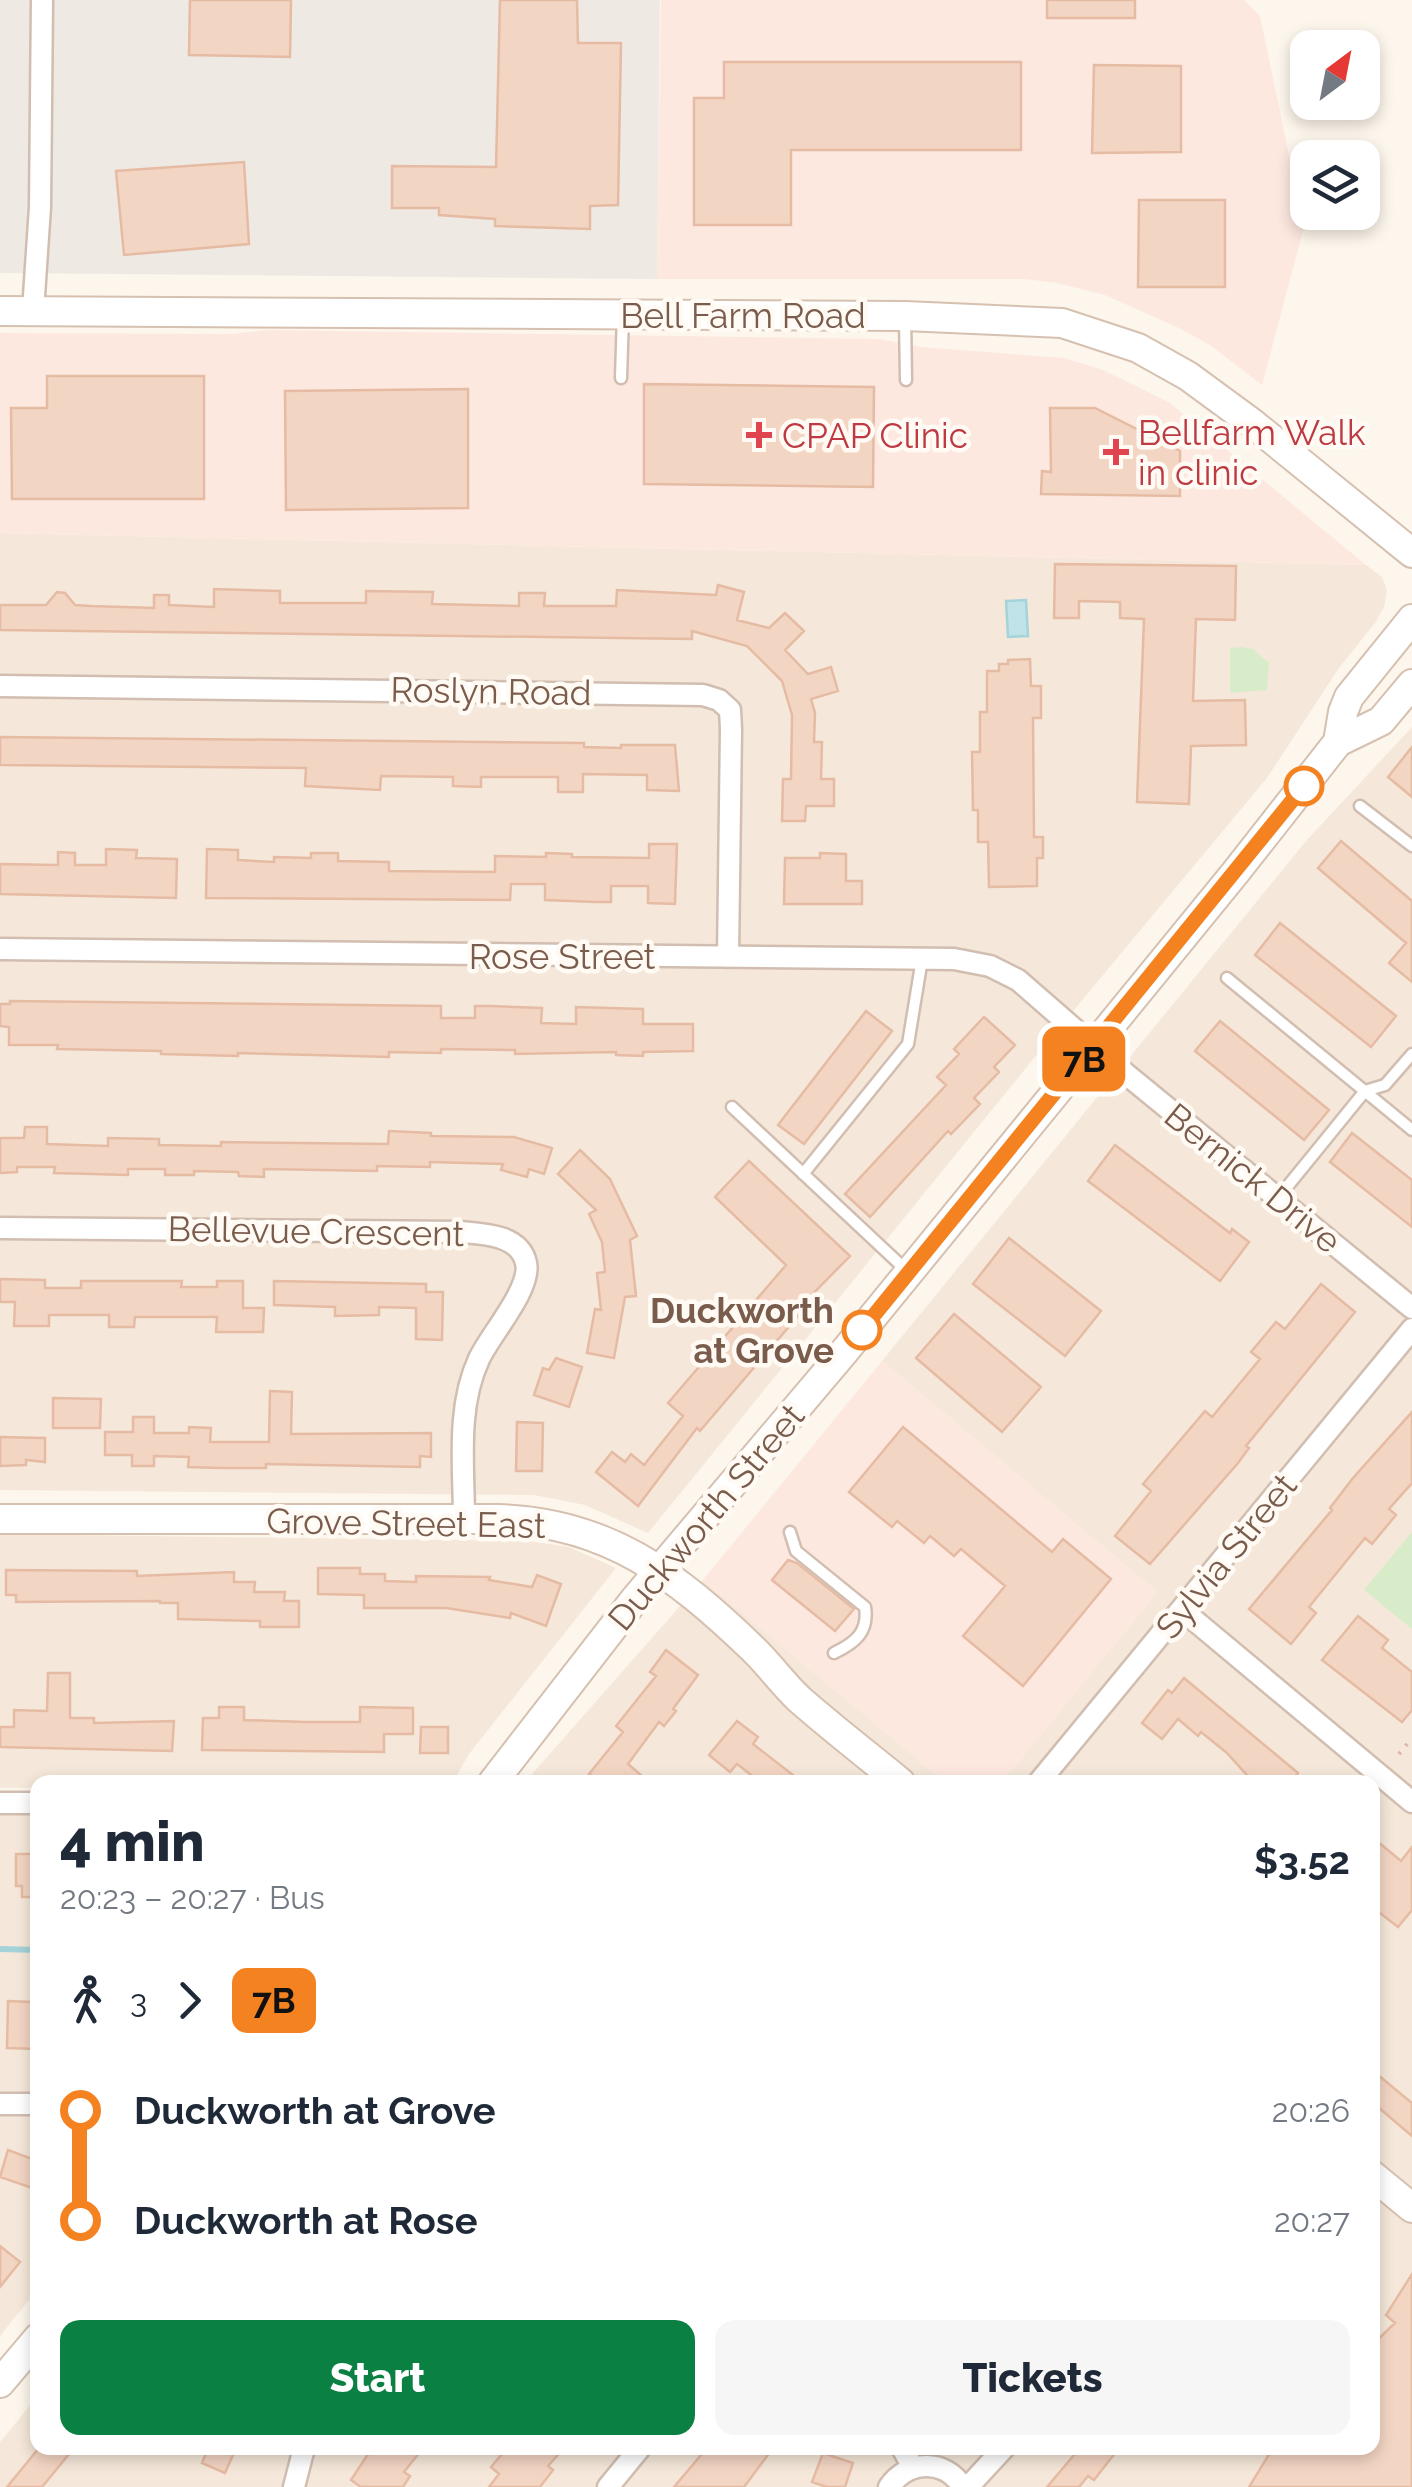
<!DOCTYPE html>
<html lang="en">
<head>
<meta charset="utf-8">
<style>
  body { margin:0; font-family:Raleway,sans-serif; background:#f6f6f7; color:#1f2937; height:100vh; display:flex; flex-direction:column; font-size:38px; white-space:nowrap }
  * { box-sizing:border-box; margin:0 }
  p { font-size:32px; color:#747a83 }
  .icon { flex:none; width:55px; height:55px; fill:none; stroke:currentColor; stroke-width:2; stroke-linecap:round; stroke-linejoin:round }
  .map { position:relative; flex:1; overflow:hidden }
  .details { position:absolute; left:30px; top:1775px; width:1350px; height:680px; display:flex; flex-direction:column; background:#fff; border-radius:20px; box-shadow:0 5px 15px #0003 }
  .details>* { flex:none }
  .badge { padding:0 20px; border-radius:15px; font-size:35px; line-height:65px }
  .needle { width:65px; rotate:32deg }
  .controls { position:absolute; left:1290px; top:30px; display:grid; gap:20px }
  .controls a { display:grid; place-items:center; width:90px; height:90px; border-radius:20px; background:#fff; box-shadow:0 5px 15px #0003; font-size:50px }
  .map>.badge { position:absolute; translate:-50% -50%; box-shadow:0 0 0 5px #fff }
  .legs { display:flex; align-items:center; gap:15px; height:110px; padding:0 30px; font-size:32px }
  .legs p { margin-inline-start:auto }
  .headline { display:flex; align-items:center; justify-content:space-between; height:170px; padding:0 30px }
  h1 { font-size:55px; font-weight:800; line-height:75px }
  .button { display:flex; gap:20px; margin-top:auto; padding:20px 30px }
  .button a { flex:1; height:115px; border-radius:20px; background:#0b8043; color:#fff; font-size:40px; font-weight:800; line-height:115px; text-align:center }
  .button a+a { background:#f6f6f7; color:#1f2937 }
  ul { padding:0 30px; list-style:none }
  li { display:flex; align-items:center; gap:35px; height:110px; font-size:38px }
  li i { display:grid; place-items:center; width:15px; height:100%; margin:0 12px; background:currentColor }
  li i::after { content:''; width:25px; height:25px; margin:-12px; border:8px solid; border-radius:50%; background:#fff }
  li p { margin-inline-start:auto }
  li:first-child i { background:linear-gradient(#0000 50%,currentColor 0) }
  li:last-child i { background:linear-gradient(currentColor 50%,#0000 0) }
  .map>svg:first-child { display:block }
  .residential { fill:#f5e8da }
  .commercial { fill:#fde8e0 }
  .industrial { fill:#efe9e4 }
  .green { fill:#d8ecc9 }
  .water { fill:#bfe3e8; stroke:#a5d3da; stroke-width:2.5 }
  .lines { fill:none; stroke-linecap:round; stroke-linejoin:round }
  .stream { stroke:#a5d3da; stroke-width:6 }
  .building { fill:#f3d5c3; stroke:#e6bba3; stroke-width:2.5 }
  .lane-casing { stroke:#d1beb0; stroke-width:15 }
  .street-casing { stroke:#d1beb0; stroke-width:25 }
  .secondary-casing { stroke:#d6c0b0; stroke-width:32 }
  .path { stroke:#d9b8a5; stroke-width:4; stroke-dasharray:2.5 8; stroke-linecap:butt }
  .lane { stroke:#fff; stroke-width:10 }
  .street { stroke:#fff; stroke-width:20 }
  .secondary { stroke:#fff; stroke-width:28 }
  .line-1-casing { stroke:#fff; stroke-width:22 }
  .line-1 { stroke:#f58220; stroke-width:15 }
  .health-dot { fill:#e0444e; stroke:#fffaf3; stroke-width:4 }
  .stop-1-dot { fill:#fff; stroke:#f58220; stroke-width:5 }
  .labels { text-anchor:middle; dominant-baseline:central; stroke-width:9; stroke-linejoin:round; paint-order:stroke }
  .street-label { font-size:35px; fill:#7a5c4d; stroke:#fffaf3 }
  .health-label { font-size:35px; fill:#be3a42; stroke:#fffaf3; text-anchor:start }
  .stop-label { font-size:35px; font-weight:bold; fill:#7a5c4d; stroke:#fffaf3; text-anchor:end }
</style>
</head>
<body>
<div class="map">
<svg width="1412" height="2487" viewBox="0 0 1412 2487">
  <rect width="100%" height="100%" fill="#fdf6ec"/>
  <path class="residential" d="M0,533l1366,32 16,12 5,13 -3,17 -9,16 -36,45 -72,110 -228,274 -391,481 -63,-28 -51,-10 -534,-5z
    M1412,727v1760h-1412v-45l37,-45 1,51h1334v-666h-370l155,-190 -275,-231 424,-520z
    M0,1534l529,7 40,6 47,21 -147,186 -16,28h-415l-1,6h-37z
    M703,1580l242,202h-420z
    M0,1814l38,1 -1,475 -37,46z"/>
  <path class="commercial" d="M661,0h583l16,16 44,211 -42,158 -52,-40 -31,-17 -74,-33 -48,-12 -32,-4h-368z
    M266,330l613,9 43,8 142,11 39,12 67,33 196,162 -1366,-32v-200l234,1z
    M882,1361l275,231 -155,190h-57l-242,-202z"/>
  <path class="industrial" d="M0,0h660l-3,279 -657,-6z"/>
  <path class="green" d="M1241,647l12,2 16,14 -2,27 -37,3v-45z
    M1412,1532v97l-48,-39z"/>
  <path class="water" d="M1026,600l2,36 -20,1 -2,-36z"/>
  <g class="lines">
    <path class="stream" d="M0,1949l38,1"/>
  </g>
  <path class="building" d="M190,0h101l-1,57 -101,-2z
    M500,0h77l1,43h43l-3,162 -28,1v23l-95,-3v-7l-56,-4v-7h-47v-42l104,1z
    M1047,0h88v18h-88z
    M724,62h297v88h-230v75h-97v-127h30z
    M1094,65l87,1v86l-89,1z
    M244,162l5,82 -125,11 -8,-84z
    M1139,200h86v87h-87z
    M47,376h157v123h-192l-1,-91h36z
    M644,384l230,3 -1,100 -229,-3z
    M468,389v119l-182,2 -1,-119z
    M1050,408h45l85,43v45l-139,-2 1,-23 9,1z
    M1055,564l181,2 -1,54 -39,-1 -3,82 52,-1 1,45 -55,1 -2,58 -52,-2 7,-183 -24,-1v-16l-41,-1v17h-25z
    M718,585l26,7 -7,28 32,8 16,-15 19,18 -19,19 23,24 23,-7 7,24 -27,8 4,14 -1,29h8l-1,37h13v27h-28l-1,15h-23l1,-42h8l1,-64 -10,-34 -35,-35 -55,-15v8l-692,-9v-25h46l11,-13 8,1 10,12 16,1 63,2v-13h15v10l45,2v-18l66,2v12h86v-12l67,1 -1,12 87,2v-13h26l-1,13h72l1,-16 99,5z
    M1030,659l1,27h10v32h-8l1,119h9v21h-6v28l-48,1 -1,-45h-10v-32h-5l-1,-58h8v-40h7v-41h12v-7h9v-4z
    M0,737l584,6v4l37,1v-3h54l4,46 -32,-1v-15l-64,-1v18h-25v-15h-77v10l-28,-1v-9l-72,-1 -1,14 -75,-4 1,-18 -306,-3z
    M1412,747v50l-24,-20z
    M1341,841l71,60v81l-23,-19 17,-20 -88,-75z
    M649,844h28l-2,60 -27,-1v-17h-37v16h-15l-51,-2v-16h-34l-1,16 -304,-2 1,-49 31,1v10l36,2v-5l37,1v-5h27v8l51,1v9l106,1v-16l51,1v-4l26,1v3l77,1z
    M106,849l31,1 -1,8 41,1 -1,39 -176,-4v-30l58,1v-13l17,1v12h31z
    M820,853l26,1v27h16v23h-78l1,-46h35z
    M1280,923l116,93 -25,31 -116,-92z
    M10,1001l431,5v12h34v-12h16l51,2 -1,15 35,1v-17l67,2v15h50v27l-50,1v4l-27,-1v-3l-101,2v-4l-74,-1v4l-52,-1v5l-151,-4v3l-77,-2v-3l-104,-2 1,-4h-49v-18l-9,-1v-22h10z
    M866,1011l26,20 -88,113 -26,-19z
    M984,1017l31,28 -21,22 5,5 -25,26 6,6 -29,30 -3,-3 -78,86 -25,-23 101,-109 -9,-8 22,-23 -5,-5z
    M1220,1021l109,89 -25,30 -109,-89z
    M25,1127h22v17l61,2v-8l51,1v6l62,1v-4l167,2 1,-13 42,2v3l83,1 38,11 -8,26 -15,-5 -2,8 -26,-7 2,-6 -73,-2v5l-53,-1v5l-113,-2v8l-25,-1 -1,-4 -44,-1v4h-29v-6h-37v6l-74,-2 1,-6h-38v5l-17,1v-35h24z
    M1352,1133l60,47v47l-82,-65z
    M1115,1145l115,88 2,-4 17,13 -29,39 -132,-100z
    M580,1150l30,29 27,57 -7,4 6,56 -11,1 -11,61 -27,-5 8,-44 6,1 -4,-37 8,-1 -3,-30 -13,-28 7,-4 -38,-36z
    M749,1161l101,95 -49,50 3,3 -104,122 -3,-3 -59,78 -42,-34 16,-20 13,10 6,-8 13,11 39,-49 -15,-13 118,-138 -71,-68z
    M1009,1238l92,73 -36,45 -92,-72z
    M0,1279l45,1v8h36v-7h101l-1,6h36v-6h26v27h21l-1,24h-47l1,-15h-82l-1,10h-25v-12h-60v11h-35l1,-24h-15z
    M274,1281l152,3v8h17l-1,48 -26,-1v-31l-37,-1v8l-44,1v-9l-61,-2z
    M1321,1284l34,28 -109,134 3,2 -11,15 -88,101 -35,-28 36,-45 -8,-7 62,-73 7,6 48,-58 -9,-7 25,-30 9,7z
    M954,1314l87,73 -39,45 -86,-74z
    M556,1358l26,9 -13,40 -35,-12 9,-27 6,2z
    M270,1391l22,1 -1,42 140,-1v24l-11,-1v11l-154,-3v4h-46l-32,-1 1,-10 -35,-1v10h-22v-11h-27v-23h28v-15h21v16h35v-6l22,1 -1,14h59z
    M53,1398l48,1 -1,29h-47z
    M1412,1412v71l-23,26 7,6 -24,29 -7,-6 -56,69 7,6 -25,31 -42,-35 83,-99 -2,-2 23,-30z
    M517,1422l26,1 -1,48h-26z
    M903,1427l149,125 11,-13 48,40 -88,107 -60,-50 42,-50 -44,-37 -7,7 -24,-20 -6,7 -27,-22 -5,6 -43,-35z
    M0,1437l45,1v24l-19,-2v5l-26,1z
    M788,1560l9,3 57,46 -19,22 -63,-51z
    M318,1568h42v6h25v7l31,1v-6l74,1 -1,3 43,7 5,-12 24,9 -15,42 -35,-13 -1,5 -64,-10h-82v-13l-46,-1z
    M6,1570l131,1v5l97,-4v10h21l-1,10h31l-1,9h15v26h-39v-6l-82,-2v-16h-18v-2l-144,1v-7h-10z
    M1358,1616l30,24 -6,8 30,24v38l-10,12 -80,-62z
    M666,1650l32,25 -25,34 3,2 -12,15 -5,-4 -31,42 21,18h-49l-11,-8 34,-42 -7,-6 40,-50 -6,-4z
    M48,1673h22v45h24v5l80,-2 -2,30 -172,-4v-20h14v-17l33,1z
    M1184,1678l114,95 -8,9h-37l-26,-29 -26,-21 -3,4 -20,-17 -16,20 -20,-16 26,-33 4,3z
    M219,1707h25v13l61,2h55v-15l53,1v26h-29v18l-182,-2 1,-32h16z
    M737,1721l21,16 -5,7 49,38h-42l-23,-18 -7,8 -21,-17z
    M421,1727h27v26h-28z
    M1372,1837l29,24 11,-14v63l-14,17 -26,-20z
    M16,1854h22v43h-16v-11h-6z
    M8,2001l24,1v19h6v28l-31,-1z
    M1372,2070l40,33v33l-40,-34z
    M8,2150l30,11v29l-38,-13z
    M0,2246l20,16 -20,25z
    M1412,2274v213h-163l24,-39h99v-103l23,-22 -9,-8z
    M39,2448h35l-32,39h-35z
    M208,2448h28l-11,25 -23,-10z
    M372,2448h51l-19,24 6,4 -7,11h-42l-10,-7z
    M507,2448h57l-16,18 5,4 -13,17h-51l10,-13 -8,-7z
    M707,2448h66l-29,39h-70z
    M1080,2448h39l-25,32 -6,-4 -9,11h-32z
    M823,2453l30,10 -8,24h-18l-15,-5z"/>
  <g class="lines">
    <defs>
      <path id="lane" d="M905,317l1,63
        M621,378l2,-64
        M1360,806l52,40
        M1227,978l185,152
        M732,1107l174,163
        M803,1174l105,-130 14,-85
        M1278,1198l87,-107 20,-6 27,-31
        M790,1532l6,19 69,56c4,25 -10,36 -31,46"/>
      <path id="street" d="M33,311l7,-104 2,-207
        M0,686l703,9 16,5 11,10 1,19 -3,228
        M0,949l954,10 36,7 28,14 108,94 286,234
        M0,1228l461,4c24,2 59,3 65,31 6,25 -36,72 -47,96 -23,49 -15,108 -15,161
        M1182,1610l230,192
        M1039,1782l373,-453
        M0,1803h38
        M0,2104h38
        M902,2448l11,19
        M294,2487l10,-39
        M608,2487l32,-39
        M889,2487c19,-27 55,-29 74,0
        M968,2487l36,-39"/>
      <path id="secondary" d="M0,311l905,5 157,7 76,25 50,28 64,47 160,130
        M1338,742l43,-21 31,-37
        M0,1519h498c109,3 178,56 254,129 17,16 30,35 47,51 33,29 68,56 101,83
        M493,1782l142,-183 209,-247 391,-479 103,-131 5,-30 6,-15 63,-78
        M1372,2175l40,33
        M0,2383l38,-45"/>
    </defs>
    <use href="#lane" class="lane-casing"/>
    <use href="#street" class="street-casing"/>
    <use href="#secondary" class="secondary-casing"/>
    <path class="path" d="M1399,1754l13,-16"/>
    <use href="#lane" class="lane"/>
    <use href="#street" class="street"/>
    <use href="#secondary" class="secondary"/>
  </g>
  <g class="lines">
    <defs>
      <path id="line-1" d="M862,1330l442,-544"/>
    </defs>
    <use href="#line-1" class="line-1-casing"/>
    <use href="#line-1" class="line-1"/>
  </g>
  <g class="health-dot">
    <path d="M754 420h10v10h10v10h-10v10h-10v-10h-10v-10h10z"/>
    <path d="M1111 437h10v10h10v10h-10v10h-10v-10h-10v-10h10z"/>
  </g>
  <g class="stop-1-dot">
    <circle cx="1304" cy="786" r="18"/>
    <circle cx="862" cy="1330" r="18"/>
  </g>
  <g class="labels">
    <g class="street-label">
      <text x="743" y="315">Bell Farm Road</text>
      <text transform="translate(491 691) rotate(1)">Roslyn Road</text>
      <text x="562" y="956">Rose Street</text>
      <text transform="translate(1253 1178) rotate(39)">Bernick Drive</text>
      <text transform="translate(316 1231) rotate(1)">Bellevue Crescent</text>
      <text transform="translate(706 1517) rotate(-50)">Duckworth Street</text>
      <text transform="translate(406 1523) rotate(1)">Grove Street East</text>
      <text transform="translate(1226 1556) rotate(-51)">Sylvia Street</text>
    </g>
    <g class="health-label">
      <text x="1138" y="432">Bellfarm Walk<tspan x="1138" dy="40">in clinic</tspan></text>
      <text x="782" y="435">CPAP Clinic</text>
    </g>
    <g class="stop-label">
      <text x="834" y="1310">Duckworth<tspan x="834" dy="40">at Grove</tspan></text>
    </g>
  </g>
</svg>
<div class="controls">
<a><svg class="needle" viewBox="-14 -14 28 28"><path d="M0-13l5 13h-10z" fill="#e53935"/><path d="M0 13l5-13h-10z" fill="#747a83"/></svg></a>
<a><svg class="icon" aria-label="layers" viewBox="0 0 24 24"><path d="M12 4l9 5-9 5-9-5zM3 14l9 5 9-5"/></svg></a>
</div>
<b class="badge" style="left:1084px;top:1059px;background:#f58220;color:#111">7B</b>
<section class="details">
<div class="headline"><div><h1>4 min</h1><p>20:23 – 20:27 · Bus</p></div><b>$3.52</b></div>
<div class="legs"><svg class="icon" aria-label="walk" viewBox="0 0 24 24"><circle cx="13" cy="4" r="2"/><path d="M13 8l-2 6 4 7M11 14l-3 7M7 12l3-4h3l4 4"/></svg>3<svg class="icon" aria-label="forward" viewBox="0 0 24 24"><path d="M9 5l7 7-7 7"/></svg><b class="badge" style="background:#f58220;color:#111">7B</b></div>
<ul>
<li><i style="color:#f58220"></i><b>Duckworth at Grove</b><p>20:26</p></li>
<li><i style="color:#f58220"></i><b>Duckworth at Rose</b><p>20:27</p></li>
</ul>
<div class="button"><a>Start</a><a>Tickets</a></div>
</section>
</div>
</body>
</html>
